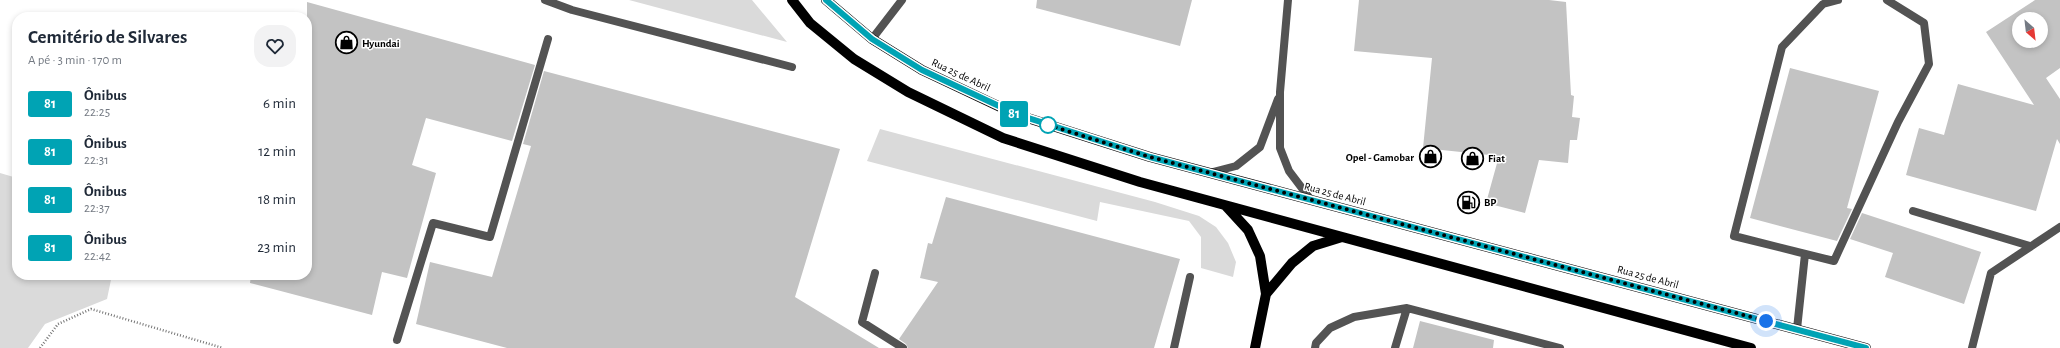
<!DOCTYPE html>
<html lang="pt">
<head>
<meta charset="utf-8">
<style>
  body { margin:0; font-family:"Alegreya Sans",sans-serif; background:#f2f2f3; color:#1f2937; height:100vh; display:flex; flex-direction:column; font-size:15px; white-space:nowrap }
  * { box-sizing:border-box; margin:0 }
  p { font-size:13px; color:#747a83 }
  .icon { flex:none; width:22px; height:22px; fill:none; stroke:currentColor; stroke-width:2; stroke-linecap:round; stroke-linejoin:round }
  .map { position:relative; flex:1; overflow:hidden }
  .drawer { position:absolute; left:12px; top:12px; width:300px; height:268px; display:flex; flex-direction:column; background:#fff; border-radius:16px; box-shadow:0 2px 6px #0003 }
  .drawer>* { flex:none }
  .badge { padding:0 8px; border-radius:3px; font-size:14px; line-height:26px }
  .needle { width:26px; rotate:152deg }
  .buttons { position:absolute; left:2012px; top:12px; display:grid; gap:8px }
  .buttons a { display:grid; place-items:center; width:36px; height:36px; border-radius:50%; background:#fff; box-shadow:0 2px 6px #0003; font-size:20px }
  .you { position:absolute; width:20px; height:20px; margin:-10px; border:3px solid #fff; border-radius:50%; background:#1a73e8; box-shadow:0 0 0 6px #1a73e833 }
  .map>.badge { position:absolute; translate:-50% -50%; box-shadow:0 0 0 2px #fff }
  .round { display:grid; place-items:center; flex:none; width:42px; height:42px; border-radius:16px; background:#f2f2f3 }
  .head { display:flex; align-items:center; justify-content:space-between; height:68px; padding:0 16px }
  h1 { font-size:19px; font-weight:700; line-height:30px }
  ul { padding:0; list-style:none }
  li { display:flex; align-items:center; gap:12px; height:48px; padding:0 16px }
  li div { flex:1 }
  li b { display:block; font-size:15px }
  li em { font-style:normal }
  li .badge { min-width:44px; font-weight:700; text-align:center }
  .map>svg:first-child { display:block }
  .green { fill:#dadada }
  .building { fill:#c3c3c3; fill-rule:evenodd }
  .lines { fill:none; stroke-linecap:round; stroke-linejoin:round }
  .path { stroke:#757575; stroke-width:2.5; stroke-dasharray:1 2; stroke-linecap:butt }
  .lane { stroke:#535353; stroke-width:8 }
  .street { stroke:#535353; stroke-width:8 }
  .primary { stroke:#000; stroke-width:10 }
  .line-casing { stroke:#fff; stroke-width:9 }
  .line { stroke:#00a3b4; stroke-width:6 }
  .walk { stroke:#000; stroke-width:4; stroke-dasharray:0 7.2 }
  .stop-dot { fill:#fff; stroke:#00a3b4; stroke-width:2 }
  .labels { text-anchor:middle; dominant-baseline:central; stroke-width:3; stroke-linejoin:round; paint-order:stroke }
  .poi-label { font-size:11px; font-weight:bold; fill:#000; stroke:#fff; text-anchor:start }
  .street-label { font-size:11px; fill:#000; stroke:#fff }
</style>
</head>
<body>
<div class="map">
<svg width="2060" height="348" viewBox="0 0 2060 348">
  <rect width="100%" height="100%" fill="#fff"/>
  <path class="green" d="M629,0h123l35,42z
    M880,129l275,73 44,14 17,11 12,16 8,19 -3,15 -32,-9v-31l-12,-16 -89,-19 -3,19 -230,-60z
    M0,173l17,5v97h95l-5,24 -62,25 -17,24h-28z"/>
  <path class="building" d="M1037,0h155l-12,46 -144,-38z
    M1359,0h190l17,2 5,93 3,1 -2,21 8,1 -3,22h-7l-2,23 -29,-3 -14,53 -39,-10 13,-47 -76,-8 9,-90 -78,-7z
    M2035,0h25v68l-14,10 14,21v45l-3,-5 -21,72 -130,-36 13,-47 25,7 14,-51 76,21 -48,-73zM2019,19h22v22h-22z
    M307,2l228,63 -23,76 -86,-23 -14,47 24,8 -29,105 -25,-6 -10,43 -122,-32 1,-8h56z
    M1790,68l89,23 -32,117 5,1 -15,32 -87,-23z
    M544,71l296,78 -45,148 84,51h-372l-91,-24 14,-62 62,15 39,-131 -8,-2z
    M946,197l234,62 -26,89h-246l-2,-4 -7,-5 39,-57 -18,-4 8,-35 4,1z
    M1862,213l119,39 -17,52 -79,-27 8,-24 -43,-14z
    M1420,321l74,19 -1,8h-80z"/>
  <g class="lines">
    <path class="path" d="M40,348l18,-24 33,-15 132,39"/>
    <path class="lane" d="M545,0l27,10 220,57
      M1838,0l-15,4 -41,43 -48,189 100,25 64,-139 31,-58 -5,-41 -37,-23
      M872,39l30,-39
      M1913,211l117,35
      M875,273l-13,49 41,26
      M1797,329l8,-75
      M397,340l36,-117 57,14 58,-198
      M1174,348l16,-71
      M1315,348l1,-5 14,-15 24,-11 53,-9 153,40
      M1395,348l12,-40
      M1972,348l19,-75 69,-46"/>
    <path class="street" d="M1288,0l-8,92v56l9,23 22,29
      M1209,173l27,-7 24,-19 18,-48"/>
    <path class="primary" d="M792,0l18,23 44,36 54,33 95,46 137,44 611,166
      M826,0l46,39 50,31 93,44 135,43 716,191
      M1226,206l22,24 12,26 6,38 -11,54
      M1266,294l26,-31 21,-17 29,-9"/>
  </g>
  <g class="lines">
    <defs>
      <path id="line" d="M826,0l46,39 50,31 94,44 134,43 716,191"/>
    </defs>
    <use href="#line" class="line-casing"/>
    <use href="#line" class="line"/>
    <path class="walk" d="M1048,125l-3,-1 105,33 616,164"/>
  </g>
  <defs>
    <symbol id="shop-ring" viewBox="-11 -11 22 22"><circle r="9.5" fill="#fff" stroke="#000" stroke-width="1.5"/><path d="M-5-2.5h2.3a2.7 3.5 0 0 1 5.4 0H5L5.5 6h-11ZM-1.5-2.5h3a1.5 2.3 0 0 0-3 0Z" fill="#000"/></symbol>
    <symbol id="fuel-ring" viewBox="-11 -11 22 22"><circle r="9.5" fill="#fff" stroke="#000" stroke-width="1.5"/><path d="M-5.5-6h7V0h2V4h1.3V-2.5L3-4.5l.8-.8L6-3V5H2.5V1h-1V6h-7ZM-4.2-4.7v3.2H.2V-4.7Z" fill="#000"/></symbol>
  </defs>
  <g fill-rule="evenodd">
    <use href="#shop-ring" x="334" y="30" width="25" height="25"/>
    <use href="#shop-ring" x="1418" y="144" width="25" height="25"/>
    <use href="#shop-ring" x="1460" y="146" width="25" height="25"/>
    <use href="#fuel-ring" x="1456" y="190" width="25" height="25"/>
  </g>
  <circle class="stop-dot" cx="1048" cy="125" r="8"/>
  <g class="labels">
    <g class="poi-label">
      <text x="362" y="43">Hyundai</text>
      <text x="1414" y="157" text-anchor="end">Opel - Gamobar</text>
      <text x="1488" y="158">Fiat</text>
      <text x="1484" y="202">BP</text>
    </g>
    <g class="street-label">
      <text transform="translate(961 75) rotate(25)">Rua 25 de Abril</text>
      <text transform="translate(1335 194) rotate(15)">Rua 25 de Abril</text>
      <text transform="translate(1648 277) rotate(15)">Rua 25 de Abril</text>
    </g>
  </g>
</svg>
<div class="buttons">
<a><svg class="needle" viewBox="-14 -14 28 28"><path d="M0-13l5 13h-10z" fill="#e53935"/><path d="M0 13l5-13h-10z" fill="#747a83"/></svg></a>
</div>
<div class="you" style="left:1766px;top:321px"></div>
<b class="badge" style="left:1014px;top:114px;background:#00a3b4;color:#fff">81</b>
<section class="drawer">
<div class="head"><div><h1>Cemitério de Silvares</h1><p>A pé · 3 min · 170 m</p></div><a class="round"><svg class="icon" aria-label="heart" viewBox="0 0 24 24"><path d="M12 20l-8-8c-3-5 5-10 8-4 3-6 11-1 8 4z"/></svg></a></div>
<ul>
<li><span class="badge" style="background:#00a3b4;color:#fff">81</span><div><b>Ônibus</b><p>22:25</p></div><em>6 min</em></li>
<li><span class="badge" style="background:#00a3b4;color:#fff">81</span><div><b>Ônibus</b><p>22:31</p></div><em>12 min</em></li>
<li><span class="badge" style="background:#00a3b4;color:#fff">81</span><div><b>Ônibus</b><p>22:37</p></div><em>18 min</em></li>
<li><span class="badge" style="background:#00a3b4;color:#fff">81</span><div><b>Ônibus</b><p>22:42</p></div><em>23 min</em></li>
</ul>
</section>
</div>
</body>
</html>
